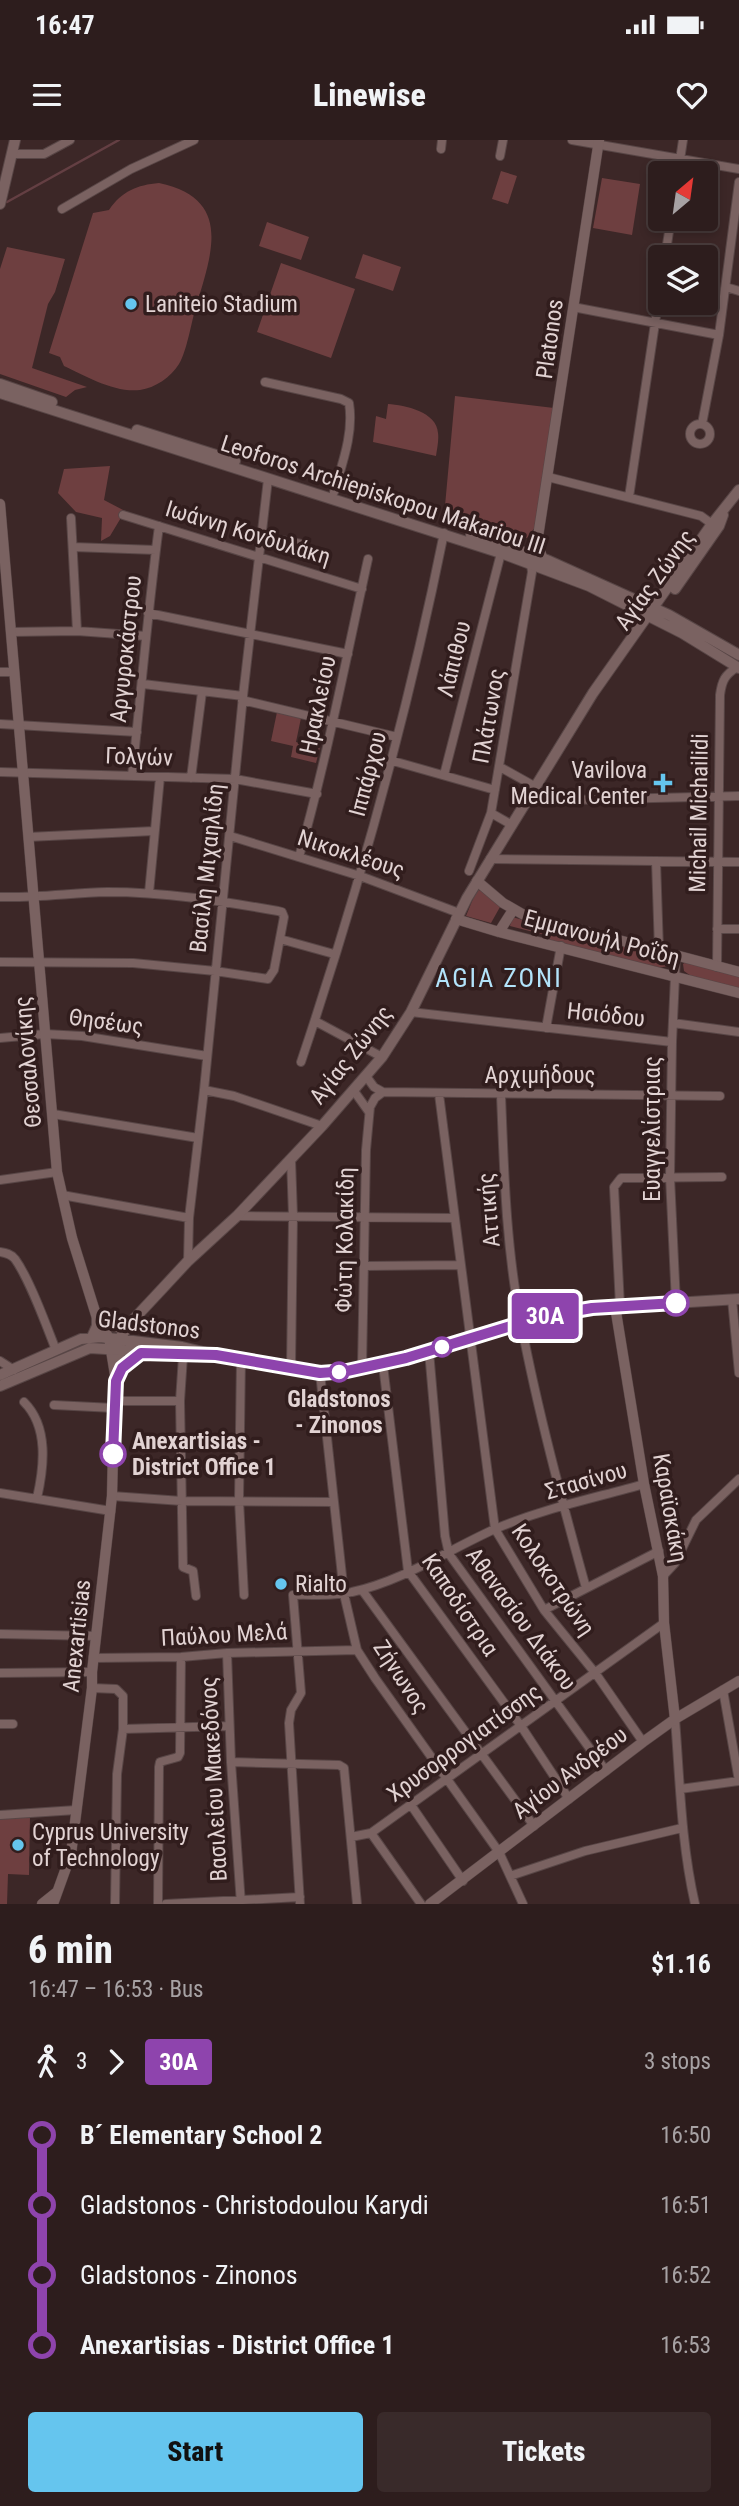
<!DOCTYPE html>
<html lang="en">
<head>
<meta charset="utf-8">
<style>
  body { margin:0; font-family:"Roboto Condensed",sans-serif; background:#392a2a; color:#f1f3f6; height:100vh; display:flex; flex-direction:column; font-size:26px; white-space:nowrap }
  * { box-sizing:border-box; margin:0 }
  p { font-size:23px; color:#a7a2a4 }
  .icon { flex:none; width:38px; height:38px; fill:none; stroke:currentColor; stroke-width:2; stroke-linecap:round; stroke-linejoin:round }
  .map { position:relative; height:1764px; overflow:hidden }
  .drawer { display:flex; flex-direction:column; background:#2d1d1d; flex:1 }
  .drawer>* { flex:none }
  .badge { padding:0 14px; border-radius:5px; font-size:24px; line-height:46px }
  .needle { width:46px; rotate:29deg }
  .tools { position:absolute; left:648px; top:21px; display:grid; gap:14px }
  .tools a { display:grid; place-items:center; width:70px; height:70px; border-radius:7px; background:#2d1d1d; box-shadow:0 4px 10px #0003,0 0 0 2px #483b3b; font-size:35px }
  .map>.badge { position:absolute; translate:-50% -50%; box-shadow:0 0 0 4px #fff }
  .legs { display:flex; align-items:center; gap:10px; height:77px; padding:0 28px; font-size:23px }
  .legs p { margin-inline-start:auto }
  .overview { display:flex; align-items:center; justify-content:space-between; height:119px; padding:0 28px }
  h1 { font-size:38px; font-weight:800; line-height:52px }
  .primary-button { display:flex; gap:14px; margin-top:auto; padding:14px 28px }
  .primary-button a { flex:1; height:80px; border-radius:7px; background:#65c5ee; color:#111; font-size:28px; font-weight:800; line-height:80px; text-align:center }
  .primary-button a+a { background:#392a2a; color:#f1f3f6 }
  ul { padding:0 28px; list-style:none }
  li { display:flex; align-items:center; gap:24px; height:70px; font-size:26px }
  li i { display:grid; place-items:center; width:10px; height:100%; margin:0 9px; background:currentColor }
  li i::after { content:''; width:18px; height:18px; margin:-9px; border:5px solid; border-radius:50%; background:#2d1d1d }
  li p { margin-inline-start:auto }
  li:first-child i { background:linear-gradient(#0000 50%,currentColor 0) }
  li:last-child i { background:linear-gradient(currentColor 50%,#0000 0) }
  .status { display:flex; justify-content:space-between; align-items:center; height:49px; padding:0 35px; background:#2d1d1d; direction:ltr }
  .status svg { height:19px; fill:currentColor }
  header { display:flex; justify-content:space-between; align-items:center; height:91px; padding:0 28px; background:#2d1d1d; font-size:32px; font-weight:800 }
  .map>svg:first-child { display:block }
  .green { fill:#6e3f40 }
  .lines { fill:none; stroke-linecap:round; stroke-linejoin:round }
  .stream { stroke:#643f43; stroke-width:2.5 }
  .minor-casing { stroke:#584646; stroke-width:10 }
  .tertiary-casing { stroke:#584646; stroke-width:11 }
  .secondary-casing { stroke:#584646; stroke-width:12 }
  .minor { stroke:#7a6261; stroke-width:8 }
  .tertiary { stroke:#7a6261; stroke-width:10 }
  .secondary { stroke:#7a6261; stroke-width:10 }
  .line-1-casing { stroke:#fff; stroke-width:16 }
  .line-1 { stroke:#8e44ad; stroke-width:10 }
  .poi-dot { fill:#65c5ee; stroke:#311d1d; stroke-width:2.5 }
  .stop-1-dot { fill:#fff; stroke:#8e44ad; stroke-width:3.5 }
  .labels { text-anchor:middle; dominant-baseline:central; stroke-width:7; stroke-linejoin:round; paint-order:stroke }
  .poi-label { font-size:23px; fill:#e2d3d3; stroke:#311d1d; text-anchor:start }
  .street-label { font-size:23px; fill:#e2d3d3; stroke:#311d1d }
  .stop-label { font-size:23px; font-weight:bold; fill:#e2d3d3; stroke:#311d1d }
  .quarter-label { font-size:26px; letter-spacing:2px; fill:#b2e3fa; stroke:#311d1d }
</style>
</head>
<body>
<div class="status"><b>16:47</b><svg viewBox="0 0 49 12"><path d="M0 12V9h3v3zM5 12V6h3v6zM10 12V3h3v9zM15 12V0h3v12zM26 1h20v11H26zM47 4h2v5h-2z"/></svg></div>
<header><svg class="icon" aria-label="menu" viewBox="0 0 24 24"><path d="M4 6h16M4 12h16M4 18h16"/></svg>Linewise<svg class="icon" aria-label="heart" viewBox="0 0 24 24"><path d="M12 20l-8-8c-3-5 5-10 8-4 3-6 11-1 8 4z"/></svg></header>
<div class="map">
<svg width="739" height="1764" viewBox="0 0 739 1764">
  <rect width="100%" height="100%" fill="#3c2727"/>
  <path class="green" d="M501,31l16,5 -9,28 -16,-5z
    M602,38l38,6 -8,51 -39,-7z
    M159,43c75,16 52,72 37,124 -5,16 -9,44 -17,57 -8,13 -24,24 -39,26 -26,3 -54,-14 -76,-24l-4,-9 -11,-4 44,-140 16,-3c13,-19 28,-25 50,-27z
    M267,82l42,15 -8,23 -42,-14z
    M7,107l58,12 -10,33 -7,12 -16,64 55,19 -12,3 -9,7 -66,-23v-105z
    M363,114l38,13 -8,24 -38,-13z
    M281,123l74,26 -24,69 -74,-26z
    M455,256l99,12 -18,118 -9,12 -12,2 -71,-23z
    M388,264c17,1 49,8 50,29 1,7 -1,16 -2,23l-63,-14 3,-26 10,3z
    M110,326l-6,34 21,11 -15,25 -9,5 1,-23 -26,-6 -18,-19 6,-24z
    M277,572l24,6 -5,24 24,5 -4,16 -25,-6 2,-11 -22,-5z
    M477,749l10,5 13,13 -9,16 -25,-7z
    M512,777l155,41 1,8 -10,2 -109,-28v-4l-39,-10z
    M686,822l53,14v12l-48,-12 -7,-5 -1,-7z
    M30,1676l-1,59 -21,-1 -1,30h-7v-86z"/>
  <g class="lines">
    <path class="stream" d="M7,62l112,-62"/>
    <defs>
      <path id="minor" d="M572,0l167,29
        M441,9l1,-9
        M12,14h32l26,-14
        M500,16l3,-16
        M678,33l5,-33
        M62,69l69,-40 63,-29
        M665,117l6,-38
        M726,147l13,4
        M573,167l146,28
        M265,242l76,17 8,4c5,30 -7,61 -15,89
        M690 294a10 10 0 1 1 20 0a10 10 0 1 1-20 0Z
        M702,284l17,-89 20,-153
        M548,337l153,39 11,8
        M629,357l31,-207
        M123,375l239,74
        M71,378l6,113
        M261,396l40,8
        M73,407l83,3
        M148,473l200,41
        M11,492l66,-1 69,5
        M0,532h13
        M143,544l100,12
        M242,560l155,37
        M0,584l137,8
        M393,621l102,29
        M500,627l36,20
        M0,632l235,7 82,15
        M444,635l57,-222
        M132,636c9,-84 16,-167 27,-250
        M191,638l11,-86
        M527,661l212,-5
        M491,673l21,12
        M230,696l130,40 99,37
        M28,697l126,-6
        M299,717c28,-99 47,-198 69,-298
        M490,719l249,3
        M656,721l3,89
        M469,731l22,-58 41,-241 -1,-7
        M149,753l11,-116
        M0,757c36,1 71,-4 107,-5 58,0 114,9 171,19l4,1 2,5 -10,53 -6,9 -53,-8 -82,-8 -133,-1
        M717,789h22
        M280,799l54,15
        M717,827l3,-272c2,-15 5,-20 17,-28
        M411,872l261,30
        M315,881l67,36
        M673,883l66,9
        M546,888l15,-82
        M0,898l45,-4 37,2 125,20
        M301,922c58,-173 107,-350 143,-529
        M366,936l8,11 9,5 337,4
        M204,950l30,6 88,30
        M354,951l15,21
        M439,954l56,435 49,81 52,64 47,68
        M501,955c3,75 5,154 20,228 17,89 41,178 65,265
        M53,974l145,24
        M0,1040l57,-8
        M62,1055l127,23
        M237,1076l217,2
        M0,1112c6,1 11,2 15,7 15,21 31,66 41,91
        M188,1121l1,-43 15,-128 39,-394 25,-217
        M365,1126l96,-1
        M732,1159l7,74
        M676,1163l-6,-126 2,-135 4,-87
        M620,1166l-6,-119 7,-9 101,-1
        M429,1211l16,185 4,18 157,217
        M183,1216l-3,45 3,166 10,4 3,25
        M241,1218l-2,142 5,95
        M0,1221l14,9
        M383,1225l25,206 113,155 48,73
        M291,1228l2,-152 -2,-57
        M362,1228l4,-218 4,-43 5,-9 8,-6
        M320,1233l24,221 13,56 18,28 124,174 24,52
        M114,1261h66
        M24,1262c25,25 20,65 13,96
        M54,1265l60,3
        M0,1353l111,18
        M112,1356l70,5 152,1
        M663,1436l12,-13 21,-43 43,-41
        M362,1450l172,236
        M544,1470l115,-59
        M0,1494l96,2
        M227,1513l4,109 10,142
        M93,1518l88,-1 46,-4 130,-3
        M0,1533l92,-1
        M92,1548l24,1 7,7v33l-6,45 -2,130
        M723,1550l16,91
        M675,1579c5,62 6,124 20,185
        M0,1584h13
        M123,1589l106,-3
        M231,1622l108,3 5,3 13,136
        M680,1649l59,-8
        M411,1665l52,76
        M0,1675l76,-5
        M371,1693l50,71
        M351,1697l20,-4 293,-210
        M510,1736l75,-25 97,-23
        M158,1764l1,-137 1,-5 18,-5 2,-4 1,-96
        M166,1764l134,-7
        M300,1764l-11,-181 2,-13 10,-17 -8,-98c19,-1 40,2 59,-3 51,-11 96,-42 143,-63 47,-20 100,-31 149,-45"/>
      <path id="tertiary" d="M0,364l57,668 15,66 25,80 12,20 7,43
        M542,417l-5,-14 62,-403
        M477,741l26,22 21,12 215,57
        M456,779l43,13 240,61
        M499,792l14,-22
        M615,1166l29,178 19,92 1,47 11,96
        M100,1180c12,8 18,10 30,2
        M42,1764l15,-12
        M53,1764l18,-50 21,-166v-16l20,-176 2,-88 6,-64
        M430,1764l213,-162 32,-23 64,-38"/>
      <path id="secondary" d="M0,64l15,-64
        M0,244l52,18
        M0,253l501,160 88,33 93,47 57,35
        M137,290l98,31
        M471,395l76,25 122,55 70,40
        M675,449l44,-63 4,-11
        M92,1197l5,-11v-8
        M111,1210l22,-30 29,-31 26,-28 49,-45 85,-90 60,-69 29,-45 56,-114 126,-205 119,-169 27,-34
        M119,1234l10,-13 12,-8
        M0,1235l81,-36 19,-2 82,10 34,8 104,18 27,-2 36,-6 137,-43 42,-10 30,-4 147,-9
        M0,1246l90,-38 109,7"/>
    </defs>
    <use href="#minor" class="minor-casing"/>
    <use href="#tertiary" class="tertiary-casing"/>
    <use href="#secondary" class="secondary-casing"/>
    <use href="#minor" class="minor"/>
    <use href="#tertiary" class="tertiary"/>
    <use href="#secondary" class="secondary"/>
  </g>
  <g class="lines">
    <defs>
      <path id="line-1" d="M113,1314l3,-73 6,-13 19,-15 75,2 104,18 27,-2 59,-13 134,-41 52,-9 84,-5"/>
    </defs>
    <use href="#line-1" class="line-1-casing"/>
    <use href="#line-1" class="line-1"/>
  </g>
  <g class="poi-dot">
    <circle cx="131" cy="164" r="7"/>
    <path d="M659.5 632.5h7v7h7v7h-7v7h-7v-7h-7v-7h7z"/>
    <circle cx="281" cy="1444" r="7"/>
    <circle cx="18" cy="1705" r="7"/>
  </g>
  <g class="stop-1-dot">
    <circle cx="676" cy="1163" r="12"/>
    <circle cx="442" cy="1207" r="9"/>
    <circle cx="339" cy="1232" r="9"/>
    <circle cx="113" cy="1314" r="12"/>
  </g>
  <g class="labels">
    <g class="poi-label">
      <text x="145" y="164">Laniteio Stadium</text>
      <text x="647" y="630" text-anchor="end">Vavilova<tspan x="647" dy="26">Medical Center</tspan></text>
      <text x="295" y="1444">Rialto</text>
      <text x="32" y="1692">Cyprus University<tspan x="32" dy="26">of Technology</tspan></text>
    </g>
    <g class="street-label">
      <text transform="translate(550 199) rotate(-82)">Platonos</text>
      <text transform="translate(383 355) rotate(18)">Leoforos Archiepiskopou Makariou III</text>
      <text transform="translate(248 393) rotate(17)">Ιωάννη Κονδυλάκη</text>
      <text transform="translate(655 440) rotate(-54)">Αγίας Ζώνης</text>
      <text transform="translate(126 509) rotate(-84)">Αργυροκάστρου</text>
      <text transform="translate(454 519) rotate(-76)">Λάπιθου</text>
      <text transform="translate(318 565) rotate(-78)">Ηρακλείου</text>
      <text transform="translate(489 576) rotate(-80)">Πλάτωνος</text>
      <text transform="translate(139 617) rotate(2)">Γολγών</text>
      <text transform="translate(368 634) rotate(-75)">Ιππάρχου</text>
      <text transform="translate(699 673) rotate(-89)">Michail Michailidi</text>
      <text transform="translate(351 714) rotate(18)">Νικοκλέους</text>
      <text transform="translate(207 728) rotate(-84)">Βασίλη Μιχαηλίδη</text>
      <text transform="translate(602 798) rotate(15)">Εμμανουήλ Ροΐδη</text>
      <text transform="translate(606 875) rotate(6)">Ησιόδου</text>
      <text transform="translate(106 882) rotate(8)">Θησέως</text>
      <text transform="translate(351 915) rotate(-52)">Αγίας Ζώνης</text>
      <text transform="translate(28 922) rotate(-95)">Θεσσαλονίκης</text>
      <text x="540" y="935">Αρχιμήδους</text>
      <text transform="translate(652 989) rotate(-90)">Ευαγγελίστριας</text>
      <text transform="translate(489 1070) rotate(-95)">Αττικής</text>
      <text transform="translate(345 1100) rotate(-89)">Φώτη Κολακίδη</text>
      <text transform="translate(149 1185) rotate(7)">Gladstonos</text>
      <text transform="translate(586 1341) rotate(-16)">Στασίνου</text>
      <text transform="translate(670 1368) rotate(80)">Καραϊσκάκη</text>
      <text transform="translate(553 1440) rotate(56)">Κολοκοτρώνη</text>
      <text transform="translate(460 1465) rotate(56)">Καποδίστρια</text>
      <text transform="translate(521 1479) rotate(54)">Αθανασίου Διάκου</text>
      <text transform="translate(224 1495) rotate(-3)">Παύλου Μελά</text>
      <text transform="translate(77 1496) rotate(-84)">Anexartisias</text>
      <text transform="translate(401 1537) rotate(57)">Ζήνωνος</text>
      <text transform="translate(464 1603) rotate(-36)">Χρυσορρογιατίσσης</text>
      <text transform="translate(570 1633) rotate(-37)">Αγίου Ανδρέου</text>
      <text transform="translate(214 1639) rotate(-93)">Βασιλείου Μακεδόνος</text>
    </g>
    <g class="stop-label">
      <text x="339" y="1259">Gladstonos<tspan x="339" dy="26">- Zinonos</tspan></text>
      <text x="132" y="1301" text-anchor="start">Anexartisias -<tspan x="132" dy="26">District Office 1</tspan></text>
    </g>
    <g class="quarter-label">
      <text x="499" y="838">AGIA ZONI</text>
    </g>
  </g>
</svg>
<div class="tools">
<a><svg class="needle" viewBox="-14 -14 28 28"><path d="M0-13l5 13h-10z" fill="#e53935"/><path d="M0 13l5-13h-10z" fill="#a7a2a4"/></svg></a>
<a><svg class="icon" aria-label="layers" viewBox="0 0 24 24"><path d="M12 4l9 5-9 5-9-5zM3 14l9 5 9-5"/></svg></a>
</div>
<b class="badge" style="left:545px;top:1176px;background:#8e44ad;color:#fff">30A</b>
</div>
<section class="drawer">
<div class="overview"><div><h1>6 min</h1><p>16:47 – 16:53 · Bus</p></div><b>$1.16</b></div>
<div class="legs"><svg class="icon" aria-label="walk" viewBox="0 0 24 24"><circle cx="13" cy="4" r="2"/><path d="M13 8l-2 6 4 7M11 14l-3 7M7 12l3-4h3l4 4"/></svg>3<svg class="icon" aria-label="forward" viewBox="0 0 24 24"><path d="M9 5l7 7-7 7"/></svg><b class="badge" style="background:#8e44ad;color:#fff">30A</b><p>3 stops</p></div>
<ul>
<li><i style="color:#8e44ad"></i><b>B´ Elementary School 2</b><p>16:50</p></li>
<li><i style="color:#8e44ad"></i><span>Gladstonos - Christodoulou Karydi</span><p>16:51</p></li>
<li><i style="color:#8e44ad"></i><span>Gladstonos - Zinonos</span><p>16:52</p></li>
<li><i style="color:#8e44ad"></i><b>Anexartisias - District Office 1</b><p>16:53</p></li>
</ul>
<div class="primary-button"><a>Start</a><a>Tickets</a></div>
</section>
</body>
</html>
